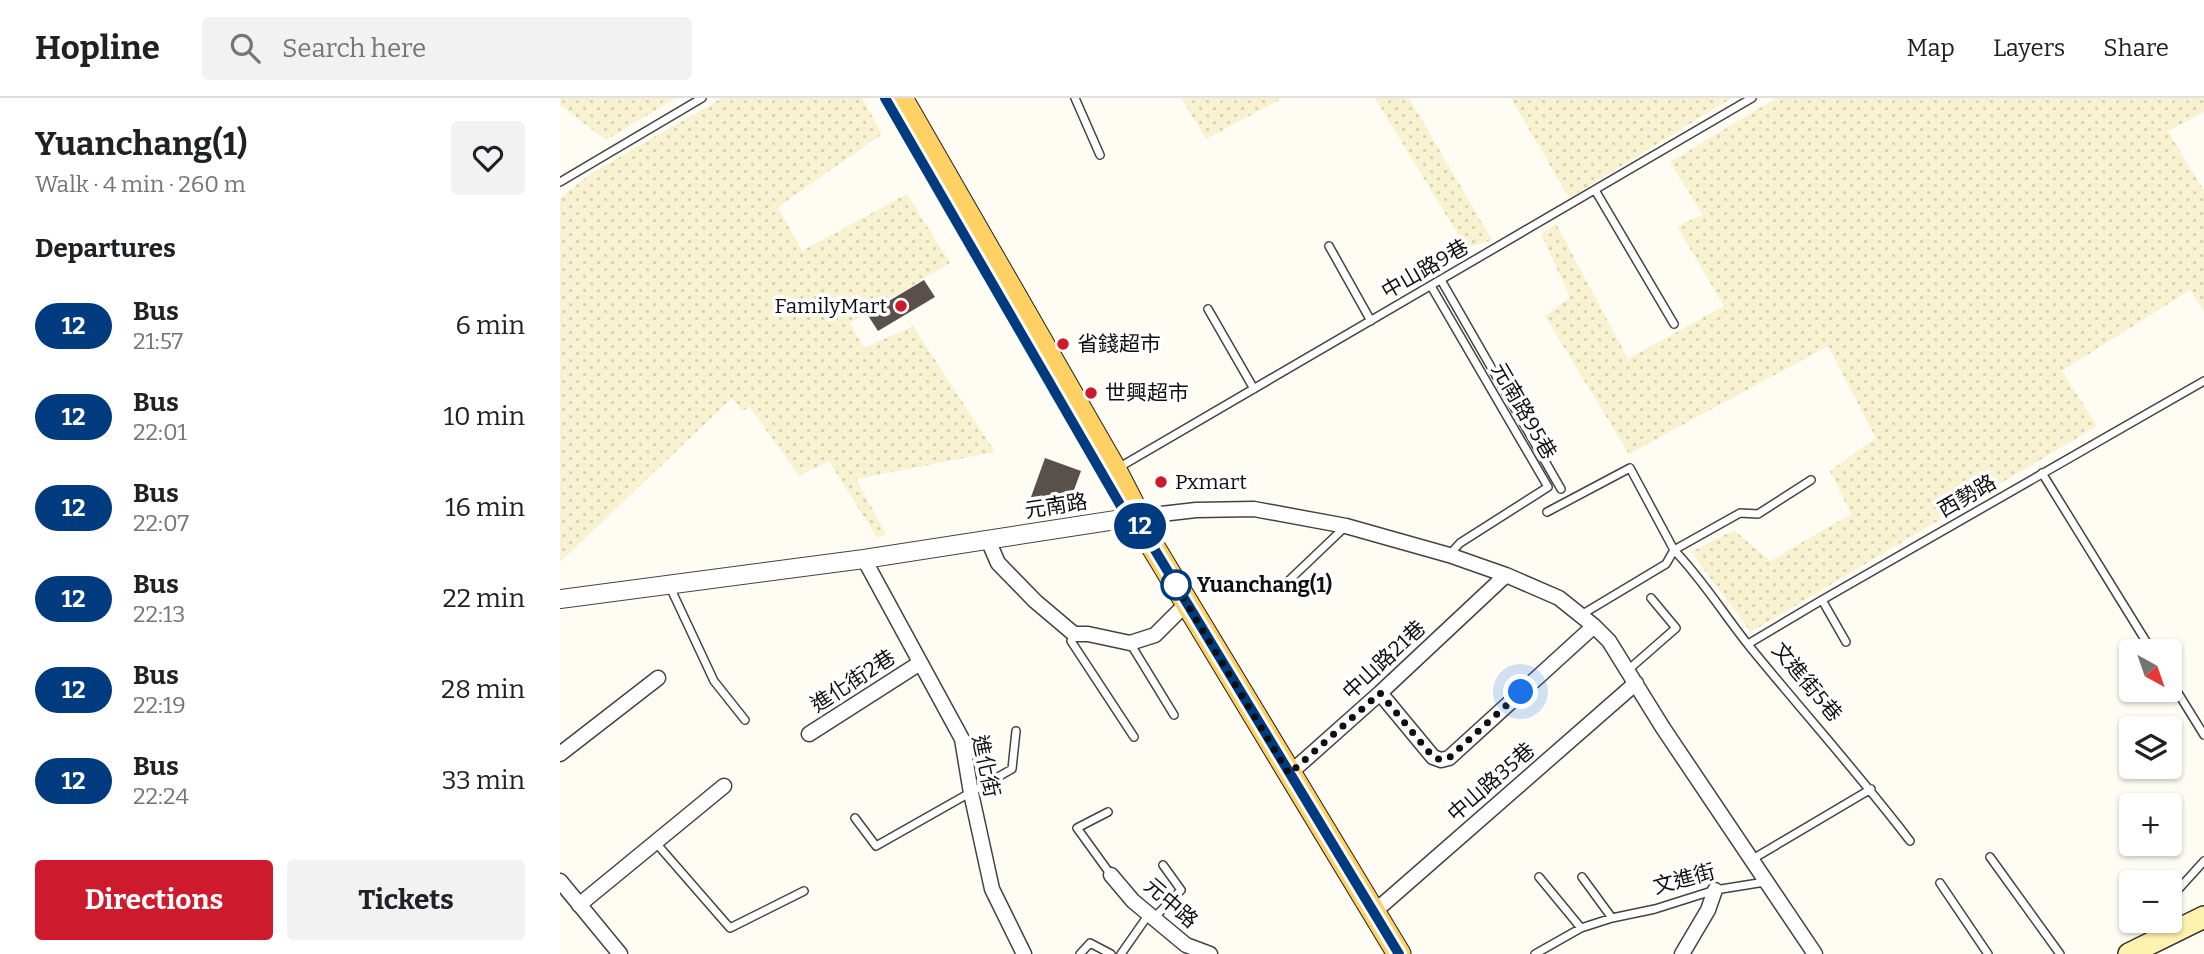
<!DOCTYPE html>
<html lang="en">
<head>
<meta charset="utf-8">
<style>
  body { margin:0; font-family:Bitter,"Noto Sans TC",serif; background:#f2f2f2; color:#202124; height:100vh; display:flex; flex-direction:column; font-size:26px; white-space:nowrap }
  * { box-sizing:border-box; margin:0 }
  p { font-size:23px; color:#757577 }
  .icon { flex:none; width:38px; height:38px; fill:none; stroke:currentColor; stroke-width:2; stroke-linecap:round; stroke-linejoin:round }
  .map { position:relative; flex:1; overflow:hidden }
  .drawer { display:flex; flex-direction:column; background:#fff; width:560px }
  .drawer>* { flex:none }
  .badge { padding:0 14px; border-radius:23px; font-size:24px; line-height:46px }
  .needle { width:46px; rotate:140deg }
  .buttons { position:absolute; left:1559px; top:541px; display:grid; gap:14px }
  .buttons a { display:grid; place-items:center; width:63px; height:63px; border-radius:7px; background:#fff; box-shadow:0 2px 5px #0004; font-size:35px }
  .you { position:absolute; width:35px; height:35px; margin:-18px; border:5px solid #fff; border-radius:50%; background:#1a73e8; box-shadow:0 0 0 10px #1a73e833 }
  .map>.badge { position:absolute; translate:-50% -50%; box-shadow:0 0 0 4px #fff }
  h2 { padding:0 35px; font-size:26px; line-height:63px }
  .round { display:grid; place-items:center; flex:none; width:74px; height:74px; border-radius:7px; background:#f2f2f2 }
  .overview { display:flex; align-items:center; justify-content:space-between; height:119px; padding:0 35px }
  h1 { font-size:33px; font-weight:700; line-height:52px }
  .button { display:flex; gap:14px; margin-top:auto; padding:14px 35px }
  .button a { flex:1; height:80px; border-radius:7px; background:#cd1b2d; color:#fff; font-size:28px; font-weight:700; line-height:80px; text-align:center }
  .button a+a { background:#f2f2f2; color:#202124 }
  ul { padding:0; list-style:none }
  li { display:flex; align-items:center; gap:21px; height:91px; padding:0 35px }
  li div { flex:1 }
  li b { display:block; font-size:26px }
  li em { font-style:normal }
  li .badge { min-width:77px; font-weight:700; text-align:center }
  header { display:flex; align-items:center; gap:42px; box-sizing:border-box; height:98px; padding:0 35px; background:#fff; border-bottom:2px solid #e0e0e0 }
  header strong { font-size:33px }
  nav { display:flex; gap:38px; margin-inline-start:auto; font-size:24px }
  .search { width:490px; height:63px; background:#f2f2f2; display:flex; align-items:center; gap:18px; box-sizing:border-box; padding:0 24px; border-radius:7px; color:#757577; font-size:26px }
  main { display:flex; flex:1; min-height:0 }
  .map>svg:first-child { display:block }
  .farmland { fill:url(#farmland-dots) }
  .building { fill:#5a504b }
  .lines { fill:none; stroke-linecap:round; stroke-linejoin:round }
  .service-casing { stroke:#434343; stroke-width:10 }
  .minor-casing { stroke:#434343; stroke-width:17 }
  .tertiary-casing { stroke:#434343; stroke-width:20 }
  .secondary-casing { stroke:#323232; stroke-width:24 }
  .primary-casing { stroke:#212121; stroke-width:25 }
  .service { stroke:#fff; stroke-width:7 }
  .minor { stroke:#fff; stroke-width:14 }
  .tertiary { stroke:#fff; stroke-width:18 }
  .secondary { stroke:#fff2ae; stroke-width:21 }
  .primary { stroke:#ffd063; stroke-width:23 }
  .line-casing { stroke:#fff; stroke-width:16 }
  .line { stroke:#003b80; stroke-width:10 }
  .walk { stroke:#101010; stroke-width:7; stroke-dasharray:0 12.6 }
  .poi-dot { fill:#cd1b2d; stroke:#fff; stroke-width:2.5 }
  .stop-dot { fill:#fff; stroke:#003b80; stroke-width:3.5 }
  .labels { text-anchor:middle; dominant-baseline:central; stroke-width:7; stroke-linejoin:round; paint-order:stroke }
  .street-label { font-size:21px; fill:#101010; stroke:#fff }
  .poi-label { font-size:21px; fill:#101010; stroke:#fff; text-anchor:start }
  .stop-label { font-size:21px; font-weight:bold; fill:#101010; stroke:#fff; text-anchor:start }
</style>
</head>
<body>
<header>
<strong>Hopline</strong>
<div class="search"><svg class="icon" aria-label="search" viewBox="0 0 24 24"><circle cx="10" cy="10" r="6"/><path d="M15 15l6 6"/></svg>Search here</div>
<nav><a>Map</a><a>Layers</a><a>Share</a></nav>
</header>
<main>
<section class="drawer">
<div class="overview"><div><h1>Yuanchang(1)</h1><p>Walk · 4 min · 260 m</p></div><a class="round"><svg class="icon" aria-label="heart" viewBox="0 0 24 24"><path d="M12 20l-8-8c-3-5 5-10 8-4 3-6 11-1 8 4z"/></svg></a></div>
<h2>Departures</h2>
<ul>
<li><span class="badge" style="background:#003b80;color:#fff">12</span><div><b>Bus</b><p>21:57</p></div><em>6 min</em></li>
<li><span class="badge" style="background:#003b80;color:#fff">12</span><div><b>Bus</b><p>22:01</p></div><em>10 min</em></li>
<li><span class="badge" style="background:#003b80;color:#fff">12</span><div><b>Bus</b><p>22:07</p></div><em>16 min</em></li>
<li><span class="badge" style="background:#003b80;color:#fff">12</span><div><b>Bus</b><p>22:13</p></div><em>22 min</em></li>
<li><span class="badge" style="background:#003b80;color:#fff">12</span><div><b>Bus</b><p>22:19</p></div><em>28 min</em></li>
<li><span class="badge" style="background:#003b80;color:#fff">12</span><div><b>Bus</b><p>22:24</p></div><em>33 min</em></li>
</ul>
<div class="button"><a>Directions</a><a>Tickets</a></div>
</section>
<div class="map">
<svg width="1644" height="856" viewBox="0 0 1644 856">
  <defs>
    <pattern id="farmland-dots" width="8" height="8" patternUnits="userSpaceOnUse" patternTransform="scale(1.75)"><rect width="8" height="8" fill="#f8f2d0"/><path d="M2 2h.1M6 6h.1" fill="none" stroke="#d4ceb2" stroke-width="1.8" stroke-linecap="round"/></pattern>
  </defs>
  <rect width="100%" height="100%" fill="#fffcf3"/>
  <path class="farmland" d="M0,0h116l-70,42 -46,-35z
    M162,0h140l20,36 -104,73 24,44 105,-57 43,69 -100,60 14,25 49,-22 82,126 -139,27 30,55 -9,4 -48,-77 -30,15 -49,-69 -8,4 -10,-13 -172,164v-364l32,-25z
    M621,0h102l-77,41z
    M815,0h34l83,142 -26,8z
    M951,0h221l-163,100z
    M1216,0h428v14l-36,19 36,60v120l-14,-21 -128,81 35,55 -346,206 -60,-80 43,-22 36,31 81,-47 -21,-43 46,-33 -48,-92 -199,108 -84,-138 25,-19 -29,-63 15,-10 72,135 96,-53 -47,-80 26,-11 -33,-53z"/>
  <path class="building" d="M364,182l11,17 -57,34 -11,-17z
    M485,360l36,13 -14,38 -36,-12z"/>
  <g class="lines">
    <defs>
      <path id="service" d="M515,0l25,57
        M0,84l142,-84
        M1035,92l79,134
        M769,148l42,75
        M881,182l120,209
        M871,188l117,201 -88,56 -10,11
        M648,211l46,80
        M558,370l634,-370
        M1482,375l110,178
        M1251,382l-53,34 -18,-1 -66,37c29,30 50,65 76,97 53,65 109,127 160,194
        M987,414l83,-44 44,82 -8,14 -85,51
        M110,489l44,94 31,39
        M721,490l65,-62
        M1262,502l24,42
        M514,536l-3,7 63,96
        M570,545l44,72
        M1188,546l74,-44 382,-219
        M1068,572l48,-42 -25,-30
        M1610,582l34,55
        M548,714l-31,16 34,47
        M295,720l21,28 136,-77 4,-38
        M96,745l74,85 74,-37
        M1430,759l70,97
        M1191,762l120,-71
        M979,779l42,51
        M1022,779l30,41
        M1380,785l48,71
        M594,820l27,-28 -18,-25
        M1614,830l2,-36 28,-31
        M520,856l10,-11 21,11
        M561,856l28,-40
        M975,856l46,-26 31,-10 43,-9 60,-19 50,-8"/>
      <path id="minor" d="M575,419l61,-7 58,-1 92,17 103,29 57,20 53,23 35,28 15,15 54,87 152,226
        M428,442l10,23 37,38 39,33h14l42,9 25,-8 32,-32
        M304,461l98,180 9,54 21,96 32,65
        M820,595l53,64 8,3 8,-2 145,-132
        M249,636l111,-71
        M0,656l98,-76
        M729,676l91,-81 126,-118
        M551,777l22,26 53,44 24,9
        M0,783l60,73
        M19,807l145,-119
        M813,815l263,-230
        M1122,856l26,-44 7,-20"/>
      <path id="tertiary" d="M0,501l304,-40 271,-42"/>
      <path id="secondary" d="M1569,856l75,-37"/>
      <path id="primary" d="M341,0l214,372 17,33 3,14 264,437"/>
    </defs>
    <use href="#service" class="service-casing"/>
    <use href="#minor" class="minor-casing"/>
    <use href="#tertiary" class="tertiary-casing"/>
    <use href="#secondary" class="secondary-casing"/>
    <use href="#primary" class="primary-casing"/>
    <use href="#service" class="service"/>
    <use href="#minor" class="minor"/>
    <use href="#tertiary" class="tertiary"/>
    <use href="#secondary" class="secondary"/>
    <use href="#primary" class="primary"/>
  </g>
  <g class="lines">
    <defs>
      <path id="line" d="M325,0l237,410 13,9 264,437"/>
    </defs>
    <use href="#line" class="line-casing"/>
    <use href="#line" class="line"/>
    <path class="walk" d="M616,487l-3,-4 116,193 91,-81 53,64 8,3 8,-2 72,-66"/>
  </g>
  <g class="poi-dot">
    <circle cx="341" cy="208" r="7"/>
    <circle cx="503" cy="246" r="7"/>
    <circle cx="531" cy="295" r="7"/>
    <circle cx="601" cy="384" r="7"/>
  </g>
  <circle class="stop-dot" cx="616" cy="487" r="14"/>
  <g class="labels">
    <g class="street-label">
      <text transform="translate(865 171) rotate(-30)">中山路9巷</text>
      <text transform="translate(964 313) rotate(60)">元南路95巷</text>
      <text transform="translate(1407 398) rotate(-30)">西勢路</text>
      <text transform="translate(496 408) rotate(-9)">元南路</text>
      <text transform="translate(824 562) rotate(-43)">中山路21巷</text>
      <text transform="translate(293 583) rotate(-33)">進化街2巷</text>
      <text transform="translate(1247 584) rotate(50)">文進街5巷</text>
      <text transform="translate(426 668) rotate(78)">進化街</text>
      <text transform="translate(931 684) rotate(-41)">中山路35巷</text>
      <text transform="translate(1124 781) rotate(-15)">文進街</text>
      <text transform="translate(611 805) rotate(41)">元中路</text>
    </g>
    <g class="poi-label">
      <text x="327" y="208" text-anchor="end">FamilyMart</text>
      <text x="517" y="246">省錢超市</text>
      <text x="545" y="295">世興超市</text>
      <text x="615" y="384">Pxmart</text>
    </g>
    <g class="stop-label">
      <text x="637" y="487">Yuanchang(1)</text>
    </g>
  </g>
</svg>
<div class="buttons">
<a><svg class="needle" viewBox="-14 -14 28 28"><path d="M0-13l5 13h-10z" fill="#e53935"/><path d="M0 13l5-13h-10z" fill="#757577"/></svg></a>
<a><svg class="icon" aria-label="layers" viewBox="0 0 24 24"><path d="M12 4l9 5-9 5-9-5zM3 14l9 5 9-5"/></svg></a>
<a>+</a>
<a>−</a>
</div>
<div class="you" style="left:961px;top:594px"></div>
<b class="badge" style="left:580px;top:428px;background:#003b80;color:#fff">12</b>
</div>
</main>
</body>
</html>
